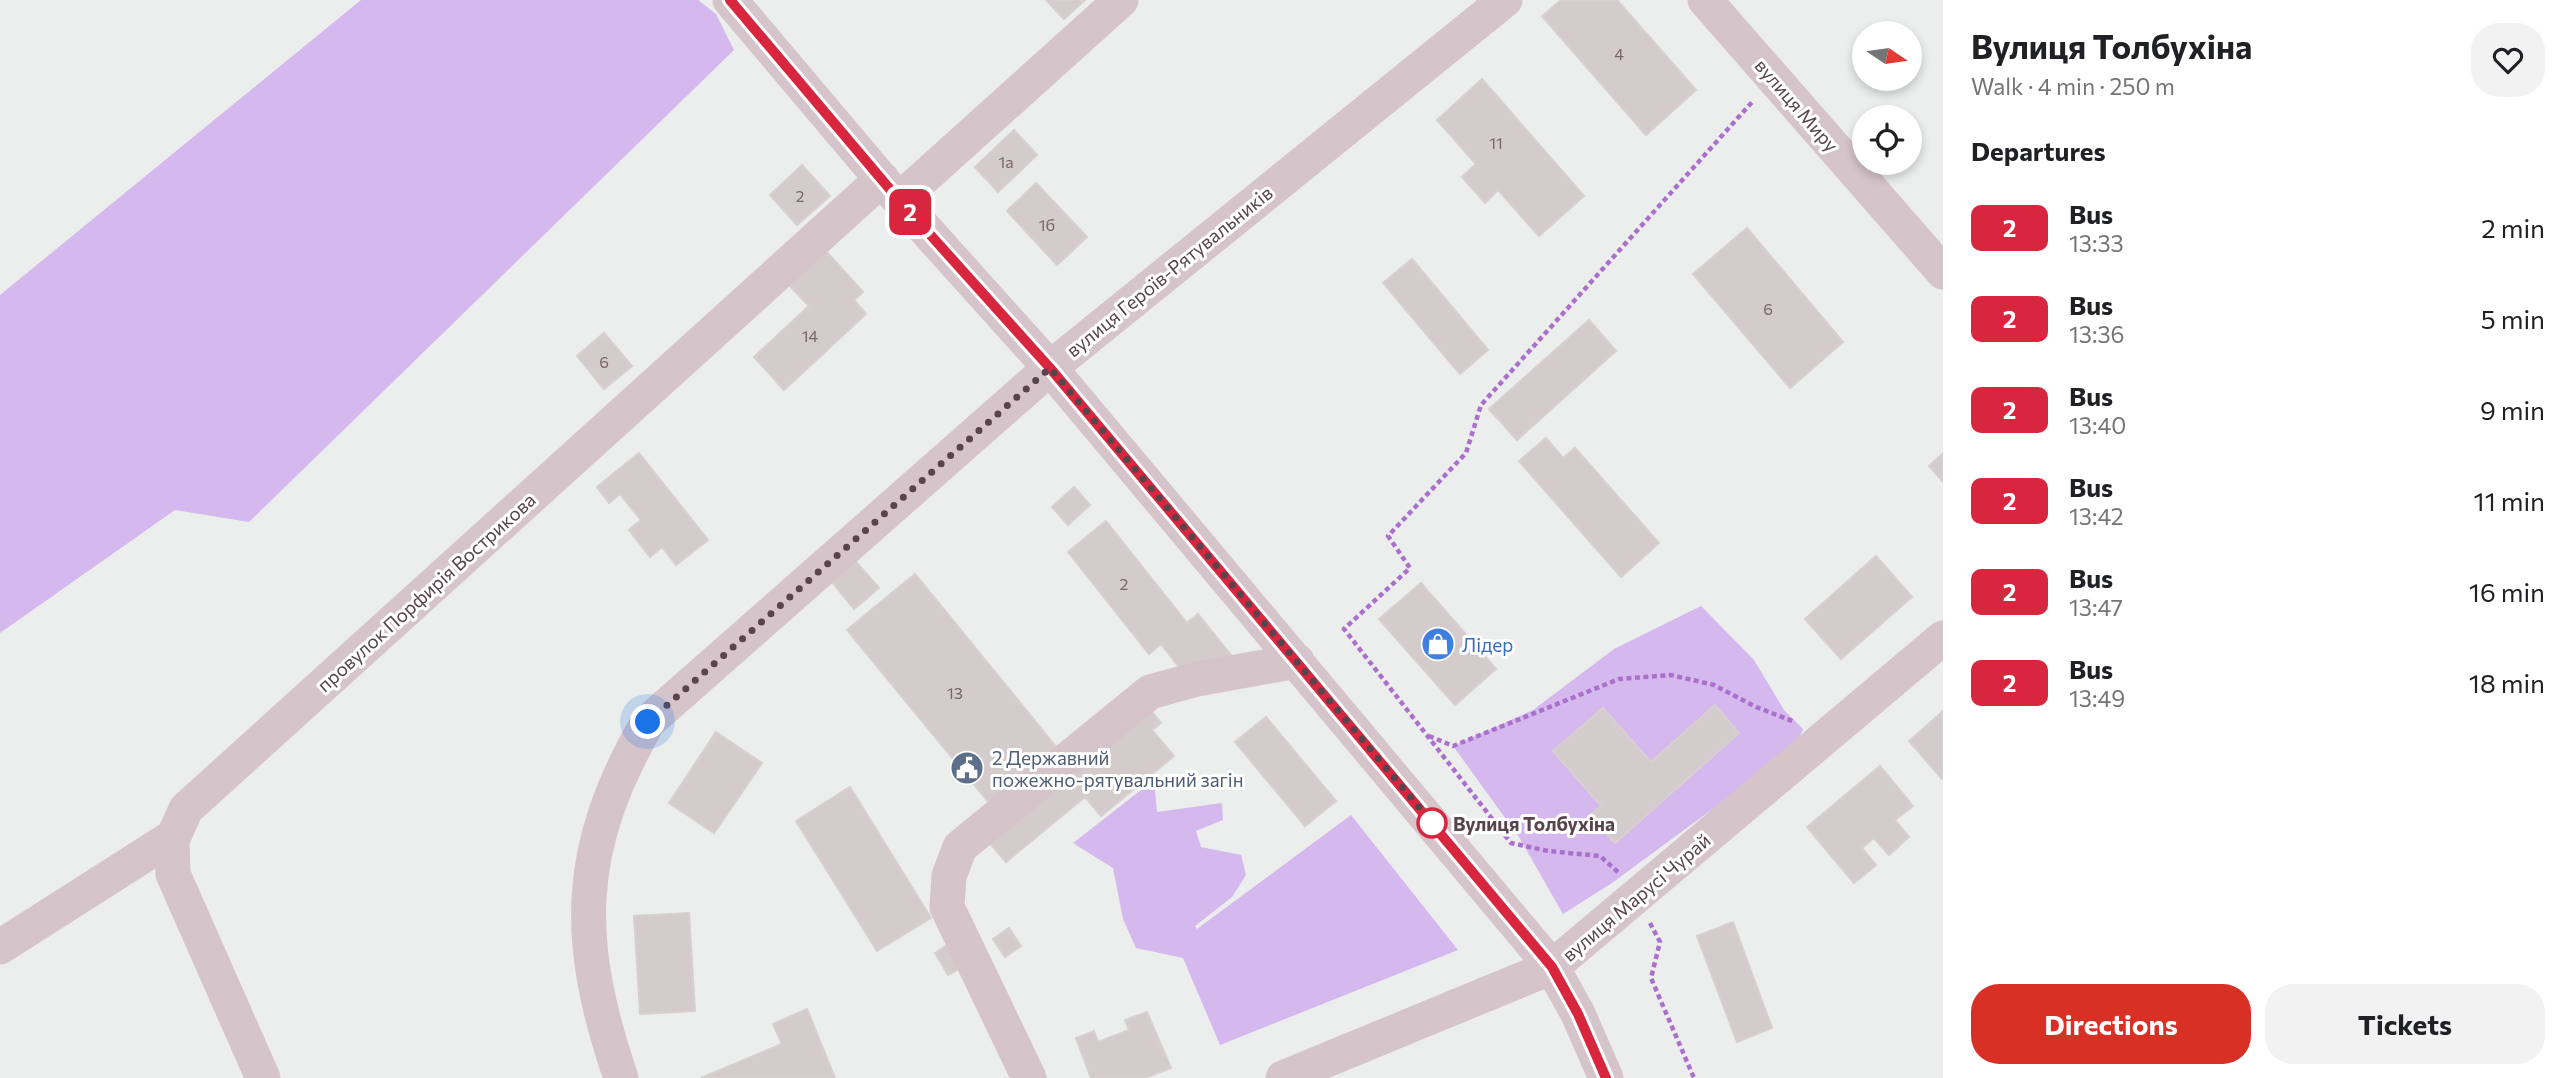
<!DOCTYPE html>
<html lang="en">
<head>
<meta charset="utf-8">
<style>
  body { margin:0; font-family:Commissioner,sans-serif; background:#f2f2f2; color:#202124; height:100vh; display:flex; flex-direction:column; font-size:26px; white-space:nowrap }
  * { box-sizing:border-box; margin:0 }
  p { font-size:23px; color:#757577 }
  .icon { flex:none; width:38px; height:38px; fill:none; stroke:currentColor; stroke-width:2; stroke-linecap:round; stroke-linejoin:round }
  .map { position:relative; flex:1; overflow:hidden }
  .drawer { display:flex; flex-direction:column; background:#fff; width:630px }
  .drawer>* { flex:none }
  .badge { padding:0 14px; border-radius:10px; font-size:24px; line-height:46px }
  .needle { width:46px; rotate:103deg }
  .buttons { position:absolute; left:1852px; top:21px; display:grid; gap:14px }
  .buttons a { display:grid; place-items:center; width:70px; height:70px; border-radius:50%; background:#fff; box-shadow:0 4px 10px #0003; font-size:35px }
  .you { position:absolute; width:35px; height:35px; margin:-18px; border:5px solid #fff; border-radius:50%; background:#1a73e8; box-shadow:0 0 0 10px #1a73e833 }
  .map>.badge { position:absolute; translate:-50% -50%; box-shadow:0 0 0 4px #fff }
  h2 { padding:0 28px; font-size:26px; line-height:63px }
  .round { display:grid; place-items:center; flex:none; width:74px; height:74px; border-radius:28px; background:#f2f2f2 }
  .head { display:flex; align-items:center; justify-content:space-between; height:119px; padding:0 28px }
  h1 { font-size:33px; font-weight:700; line-height:52px }
  .primary-button { display:flex; gap:14px; margin-top:auto; padding:14px 28px }
  .primary-button a { flex:1; height:80px; border-radius:28px; background:#d93025; color:#fff; font-size:28px; font-weight:700; line-height:80px; text-align:center }
  .primary-button a+a { background:#f2f2f2; color:#202124 }
  ul { padding:0; list-style:none }
  li { display:flex; align-items:center; gap:21px; height:91px; padding:0 28px }
  li div { flex:1 }
  li b { display:block; font-size:26px }
  li em { font-style:normal }
  li .badge { min-width:77px; font-weight:700; text-align:center }
  main { display:flex; flex:1; min-height:0 }
  .map>svg:first-child { display:block }
  .green { fill:#d4b8ee }
  .building { fill:#d4cbcc; stroke:#d7cfd0; stroke-width:2 }
  .lines { fill:none; stroke-linecap:round; stroke-linejoin:round }
  .path { stroke:#ab70cb; stroke-width:4.5; stroke-dasharray:5 3.5; stroke-linecap:butt }
  .minor { stroke:#d6c4cb; stroke-width:35 }
  .line-casing { stroke:#fff; stroke-width:16 }
  .line { stroke:#d7263d; stroke-width:10 }
  .walk { stroke:#58444c; stroke-width:7; stroke-dasharray:0 12.6 }
  .stop-dot { fill:#fff; stroke:#d7263d; stroke-width:3.5 }
  .labels { text-anchor:middle; dominant-baseline:central; stroke-width:6; stroke-linejoin:round; paint-order:stroke }
  .number-label { font-size:16px; fill:#77666c }
  .street-label { font-size:19px; fill:#58444c; stroke:#fff }
  .shop-label { font-size:19px; fill:#366cbe; stroke:#fff; text-anchor:start }
  .service-label { font-size:19px; fill:#4e5e75; stroke:#fff; text-anchor:start }
  .stop-label { font-size:19px; font-weight:bold; fill:#58444c; stroke:#fff; text-anchor:start }
</style>
</head>
<body>
<main>
<div class="map">
<svg width="1943" height="1078" viewBox="0 0 1943 1078">
  <rect width="100%" height="100%" fill="#ebeeec"/>
  <path class="green" d="M361,0h337l18,14 18,36 -485,472 -74,-12 -175,123v-338z
    M1701,606l53,54 30,50 19,19 -9,20 -182,134 -49,31 -44,-77 -66,-91 80,-36 81,-61z
    M1154,780l3,32 65,-9 1,17 -27,11 5,16 40,8 5,20 -14,22 -37,29 2,3 154,-114 107,135 -238,95 -37,-87 -47,-10 -13,-29 -10,-51 -40,-25z"/>
  <path class="building" d="M1046,0h39l-21,19z
    M1561,0h56l79,90 -50,45 -104,-119z
    M1482,79l102,117 -45,40 -41,-46 -13,13 -23,-26 14,-13 -39,-44z
    M1014,130l23,25 -39,37 -23,-25z
    M802,165l28,31 -33,29 -27,-30z
    M1036,183l51,54 -30,28 -50,-54z
    M1747,228l96,114 -53,46 -97,-114z
    M825,250l38,42 -9,8 12,14 -82,76 -30,-33 55,-51 -21,-22z
    M1412,259l76,91 -28,24 -77,-91z
    M1589,320l27,31 -99,89 -28,-31z
    M604,333l28,33 -28,23 -27,-33z
    M1546,438l17,20 12,-10 84,95 -38,34 -102,-116z
    M639,453l69,87 -32,25 -14,-18 -12,10 -21,-27 12,-10 -21,-26 -11,9 -12,-16z
    M1943,453v29l-14,-16z
    M1074,487l16,18 -22,20 -16,-18z
    M1106,521l81,102 11,-9 37,46 -54,10 -20,-26 -12,10 -81,-102z
    M1876,556l36,41 -71,62 -36,-40z
    M856,562l23,26 -25,21 -22,-27z
    M915,574l147,180 -67,56 -148,-180z
    M1421,583l75,86 -41,36 -76,-86z
    M1715,705l24,28 -124,110 -25,-28 11,-9 -48,-55 50,-43 48,54z
    M1149,708l12,15 -9,7 22,26 -73,60 -16,-19 -79,65 -18,-21z
    M1943,711v67l-1,1 -33,-38z
    M1266,717l70,84 -31,25 -70,-84z
    M716,732l46,31 -48,70 -45,-30z
    M1880,766l33,40 -18,14 14,17 -20,18 -15,-17 -12,10 14,17 -22,18 -47,-56z
    M850,787l81,131 -54,33 -81,-130z
    M689,913l6,98 -55,3 -6,-98z
    M1733,922l39,106 -35,14 -40,-106z
    M1009,928l12,18 -16,11 -12,-18z
    M952,942l14,23 -18,10 -13,-22z
    M807,1009l28,69h-134l81,-34 -9,-20z
    M1147,1012l24,56 -26,10h-54l-15,-40 18,-7 4,11 31,-12 -4,-10z"/>
  <g class="lines">
    <path class="path" d="M1429,736l24,10 166,-67 52,-4 43,10 42,22 39,15
      M1618,872l-18,-16 -52,-5 -37,-8 -167,-214 66,-61 -22,-32 78,-83 15,-48 272,-304
      M1650,923l10,19 -9,36 43,100"/>
    <path class="minor" d="M730,0l169,200 151,168 502,599 26,47 28,64
      M1705,0l238,272
      M899,200l222,-200
      M0,947l174,-111
      M263,1078l-90,-204 -1,-34 14,-31 696,-630
      M621,1078c-47,-138 -47,-228 27,-356l402,-354 455,-368
      M1029,1078l-82,-171 2,-31 11,-29 190,-155 47,-13 100,-18
      M1283,1078l269,-111 391,-329"/>
  </g>
  <g class="lines">
    <defs>
      <path id="line" d="M730,0l169,200 151,168 502,599 26,47 28,64"/>
    </defs>
    <use href="#line" class="line-casing"/>
    <use href="#line" class="line"/>
    <path class="walk" d="M648,722l402,-354 385,458 -3,-3"/>
  </g>
  <defs>
    <symbol id="shop-disc" viewBox="-11 -11 22 22"><circle r="9.5" fill="#3f7fe0" stroke="#fff"/><path d="M-5-2.5h2.3a2.7 3.5 0 0 1 5.4 0H5L5.5 6h-11ZM-1.5-2.5h3a1.5 2.3 0 0 0-3 0Z" fill="#fff"/></symbol>
    <symbol id="civic-disc" viewBox="-11 -11 22 22"><circle r="9.5" fill="#5c6f8a" stroke="#fff"/><path d="M-.6-6.5H3V-4.5H.6V-3L4-1V1h2V6H-6V1h2V-1L-.6-3ZM-1.2 2.5V6h2.4V2.5Z" fill="#fff"/></symbol>
  </defs>
  <g fill-rule="evenodd">
    <use href="#shop-disc" x="1419" y="625" width="38" height="38"/>
    <use href="#civic-disc" x="948" y="749" width="38" height="38"/>
  </g>
  <circle class="stop-dot" cx="1432" cy="823" r="14"/>
  <g class="labels">
    <g class="number-label">
      <text x="1619" y="53">4</text>
      <text x="1496" y="142">11</text>
      <text x="1006" y="161">1а</text>
      <text x="800" y="195">2</text>
      <text x="1047" y="224">1б</text>
      <text x="1768" y="308">6</text>
      <text x="810" y="335">14</text>
      <text x="604" y="361">6</text>
      <text x="1124" y="583">2</text>
      <text x="955" y="692">13</text>
    </g>
    <g class="street-label">
      <text transform="translate(1797 105) rotate(49)">вулиця Миру</text>
      <text transform="translate(1169 271) rotate(-39)">вулиця Героїв-Рятувальників</text>
      <text transform="translate(426 592) rotate(-42)">провулок Порфирія Вострикова</text>
      <text transform="translate(1636 897) rotate(-40)">вулиця Марусі Чурай</text>
    </g>
    <g class="shop-label">
      <text x="1462" y="644">Лідер</text>
    </g>
    <g class="service-label">
      <text x="992" y="757">2 Державний<tspan x="992" dy="22">пожежно-рятувальний загін</tspan></text>
    </g>
    <g class="stop-label">
      <text x="1453" y="823">Вулиця Толбухіна</text>
    </g>
  </g>
</svg>
<div class="buttons">
<a><svg class="needle" viewBox="-14 -14 28 28"><path d="M0-13l5 13h-10z" fill="#e53935"/><path d="M0 13l5-13h-10z" fill="#757577"/></svg></a>
<a><svg class="icon" aria-label="locate" viewBox="0 0 24 24"><circle cx="12" cy="12" r="6"/><path d="M12 2v4M12 18v4M2 12h4M18 12h4"/></svg></a>
</div>
<div class="you" style="left:648px;top:722px"></div>
<b class="badge" style="left:910px;top:212px;background:#d7263d;color:#fff">2</b>
</div>
<section class="drawer">
<div class="head"><div><h1>Вулиця Толбухіна</h1><p>Walk · 4 min · 250 m</p></div><a class="round"><svg class="icon" aria-label="heart" viewBox="0 0 24 24"><path d="M12 20l-8-8c-3-5 5-10 8-4 3-6 11-1 8 4z"/></svg></a></div>
<h2>Departures</h2>
<ul>
<li><span class="badge" style="background:#d7263d;color:#fff">2</span><div><b>Bus</b><p>13:33</p></div><em>2 min</em></li>
<li><span class="badge" style="background:#d7263d;color:#fff">2</span><div><b>Bus</b><p>13:36</p></div><em>5 min</em></li>
<li><span class="badge" style="background:#d7263d;color:#fff">2</span><div><b>Bus</b><p>13:40</p></div><em>9 min</em></li>
<li><span class="badge" style="background:#d7263d;color:#fff">2</span><div><b>Bus</b><p>13:42</p></div><em>11 min</em></li>
<li><span class="badge" style="background:#d7263d;color:#fff">2</span><div><b>Bus</b><p>13:47</p></div><em>16 min</em></li>
<li><span class="badge" style="background:#d7263d;color:#fff">2</span><div><b>Bus</b><p>13:49</p></div><em>18 min</em></li>
</ul>
<div class="primary-button"><a>Directions</a><a>Tickets</a></div>
</section>
</main>
</body>
</html>
